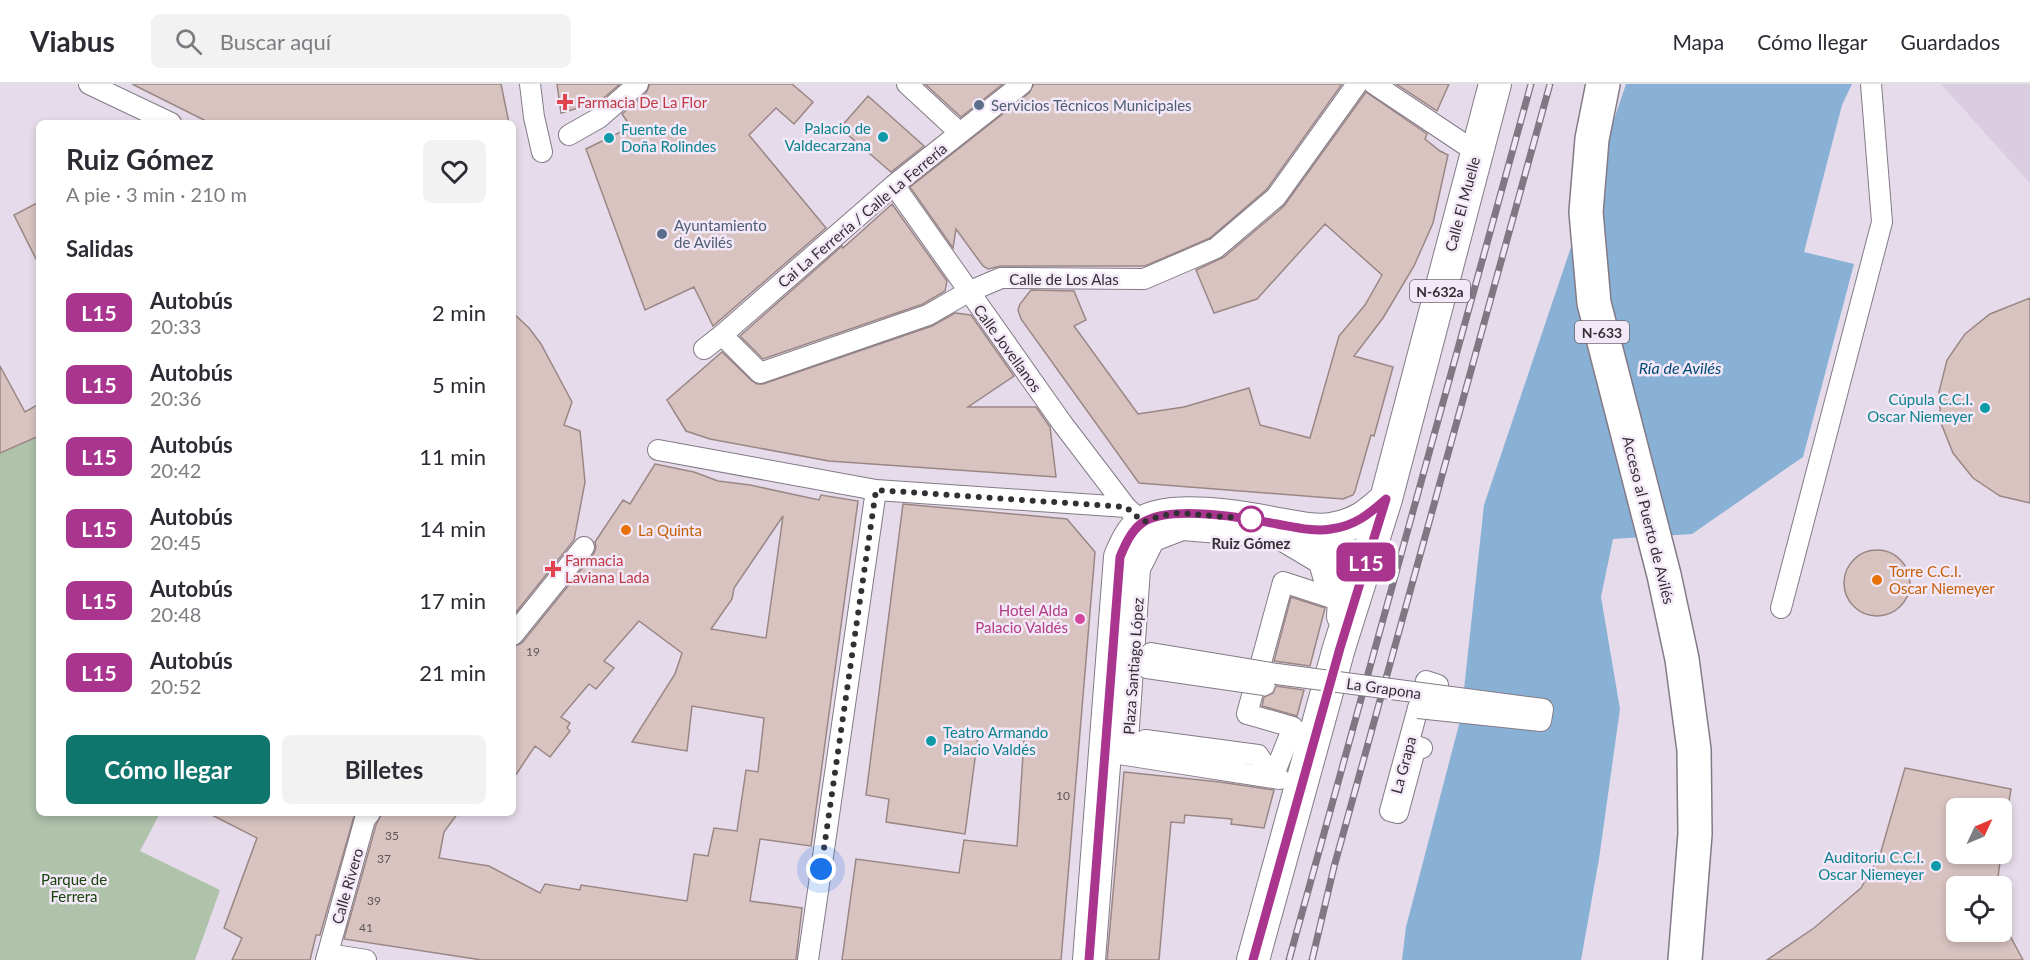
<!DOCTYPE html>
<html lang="es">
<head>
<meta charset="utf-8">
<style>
  body { margin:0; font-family:Lato,sans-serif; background:#f2f2f3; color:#2b2b33; height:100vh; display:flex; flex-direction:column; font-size:22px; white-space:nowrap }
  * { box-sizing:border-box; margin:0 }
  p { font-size:20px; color:#7c7c81 }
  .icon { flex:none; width:33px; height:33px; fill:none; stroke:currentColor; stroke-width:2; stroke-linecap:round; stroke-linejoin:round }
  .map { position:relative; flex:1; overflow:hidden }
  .drawer { position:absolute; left:36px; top:36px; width:480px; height:696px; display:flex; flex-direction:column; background:#fff; border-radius:9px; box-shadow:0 3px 9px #0003 }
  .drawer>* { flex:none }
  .badge { padding:0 12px; border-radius:9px; font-size:21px; line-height:39px }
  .needle { width:39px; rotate:46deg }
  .fabs { position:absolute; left:1946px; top:714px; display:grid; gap:12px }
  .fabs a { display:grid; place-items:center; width:66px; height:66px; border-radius:9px; background:#fff; box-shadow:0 3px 9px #0003; font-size:30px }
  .you { position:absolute; width:30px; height:30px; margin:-15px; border:4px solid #fff; border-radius:50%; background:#1a73e8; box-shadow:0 0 0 9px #1a73e833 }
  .map>.badge { position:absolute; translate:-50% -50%; box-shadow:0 0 0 3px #fff }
  h2 { padding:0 30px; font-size:22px; line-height:54px }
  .round { display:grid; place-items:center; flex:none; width:63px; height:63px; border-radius:9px; background:#f2f2f3 }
  .head { display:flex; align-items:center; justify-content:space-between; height:102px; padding:0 30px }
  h1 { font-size:28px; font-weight:700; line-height:45px }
  .action { display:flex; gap:12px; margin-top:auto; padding:12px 30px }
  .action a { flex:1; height:69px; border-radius:9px; background:#0f766e; color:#fff; font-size:24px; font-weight:700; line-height:69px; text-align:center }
  .action a+a { background:#f2f2f3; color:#2b2b33 }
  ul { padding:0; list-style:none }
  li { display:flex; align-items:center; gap:18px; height:72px; padding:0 30px }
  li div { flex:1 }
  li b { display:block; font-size:22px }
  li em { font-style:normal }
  li .badge { min-width:66px; font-weight:700; text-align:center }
  header { display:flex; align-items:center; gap:36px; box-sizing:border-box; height:84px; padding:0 30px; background:#fff; border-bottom:2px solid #e1e1e2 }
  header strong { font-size:28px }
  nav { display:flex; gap:33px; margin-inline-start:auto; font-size:21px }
  .search { width:420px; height:54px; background:#f2f2f3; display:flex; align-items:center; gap:15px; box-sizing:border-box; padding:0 21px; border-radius:9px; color:#7c7c81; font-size:22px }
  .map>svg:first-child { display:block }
  .industrial { fill:#dbcde0 }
  .green { fill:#aec3aa }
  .water { fill:#89b1d5 }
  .building { fill:#d8c3c1; stroke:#9a8785; stroke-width:1.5; fill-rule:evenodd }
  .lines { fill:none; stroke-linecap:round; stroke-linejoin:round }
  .street-casing { stroke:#837a87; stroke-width:22 }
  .primary-casing { stroke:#837a87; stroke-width:34 }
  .highway-casing { stroke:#837a87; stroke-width:36 }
  .street { stroke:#fff; stroke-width:20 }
  .primary { stroke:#fff; stroke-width:32 }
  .highway { stroke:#fff; stroke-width:33 }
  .rail-casing { stroke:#7f7882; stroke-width:7 }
  .rail { stroke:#f3e8f7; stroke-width:4.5; stroke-dasharray:14; stroke-linecap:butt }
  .street-bridge-casing { stroke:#837a87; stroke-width:22; stroke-linecap:butt }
  .street-bridge { stroke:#fff; stroke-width:20 }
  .line-casing { stroke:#fff; stroke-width:14 }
  .line { stroke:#a9358e; stroke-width:9 }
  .walk { stroke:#332f35; stroke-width:6; stroke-dasharray:0 10.8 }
  .health-dot { fill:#e0444e; stroke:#f3e8f7; stroke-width:2 }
  .service-dot { fill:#5c6f8a; stroke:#f3e8f7; stroke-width:2 }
  .culture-dot { fill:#0f9aa8; stroke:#f3e8f7; stroke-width:2 }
  .stop-dot { fill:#fff; stroke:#a9358e; stroke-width:3 }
  .food-dot { fill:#e8710a; stroke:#f3e8f7; stroke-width:2 }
  .hotel-dot { fill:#d1479c; stroke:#f3e8f7; stroke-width:2 }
  .labels { text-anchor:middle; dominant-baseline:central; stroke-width:5; stroke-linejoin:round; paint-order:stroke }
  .number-label { font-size:12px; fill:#5c5458 }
  .shield { fill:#f3e8f7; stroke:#6d666f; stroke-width:1.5 }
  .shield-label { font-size:14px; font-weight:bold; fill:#332f35 }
  .health-label { font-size:15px; fill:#be3a42; stroke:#f3e8f7; text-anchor:start }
  .service-label { font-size:15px; fill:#4e5e75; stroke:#f3e8f7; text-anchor:start }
  .culture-label { font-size:15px; fill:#0d838f; stroke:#f3e8f7; text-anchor:end }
  .street-label { font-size:15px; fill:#332f35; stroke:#f3e8f7 }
  .food-label { font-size:15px; fill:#c56008; stroke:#f3e8f7; text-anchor:start }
  .stop-label { font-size:15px; font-weight:bold; fill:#332f35; stroke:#f3e8f7 }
  .hotel-label { font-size:15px; fill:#b23c85; stroke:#f3e8f7; text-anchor:end }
  .park-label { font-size:15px; fill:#16440c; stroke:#f3e8f7 }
  .water-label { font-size:16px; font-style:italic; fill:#044a77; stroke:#f3e8f7 }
</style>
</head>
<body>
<header>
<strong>Viabus</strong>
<div class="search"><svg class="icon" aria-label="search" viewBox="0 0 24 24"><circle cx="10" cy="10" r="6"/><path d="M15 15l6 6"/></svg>Buscar aquí</div>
<nav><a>Mapa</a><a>Cómo llegar</a><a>Guardados</a></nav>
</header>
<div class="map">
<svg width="2030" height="876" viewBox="0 0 2030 876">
  <rect width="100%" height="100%" fill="#e6dbea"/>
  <path class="industrial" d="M1941,0h89v99z"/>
  <path class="green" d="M39,352v377h121l-20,38 80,39 -25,70h-195v-507z"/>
  <path class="water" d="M1626,0h226l-10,21 -38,147 50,12 -51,193 -111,77 -79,5 -12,58 19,112 -21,150 -18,101h-179l4,-33 55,-210 23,-212z"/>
  <path class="building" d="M132,0h369l8,39h-299z
    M557,0h63l-21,18 -38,11z
    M650,0h142l21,18 -19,22 -18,-16 -27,27 77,93 -113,98 -19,-39 -49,23 -59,-161 45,-22 -9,-13 24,-21z
    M925,0h78l-42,33z
    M1034,0h308l-75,105 -57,49 -65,28h-144l-13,3 -5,-3 -27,-37 -3,19 -43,-61 119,-94z
    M1396,0h53l-12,27z
    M1366,8l61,42 -2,5 15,12 8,4 -15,68 -19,43 -31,52 -29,38 39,11 -19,69 -3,-1 -16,56 -2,4 -10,4 -204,-16 -118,-164 -3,-9 2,-6 11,-14 43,1 12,29 -12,6 64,88 46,-7 65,-19 11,37 50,13 29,-102 26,-31 17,-30 -57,-51 -68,75 -43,14 -18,-43 28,-13 60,-51z
    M868,12l56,50 -33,26 -51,-44z
    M39,118v63l-25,-50z
    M892,120l55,77 -2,10 -22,13 -160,55 -23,-23 102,-90 1,2z
    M2030,214v205l-30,-7 -27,-18 -20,-25 -12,-30 -2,-31 8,-32 18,-26 25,-20z
    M513,229l16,15 12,16 31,58 -8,23 16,6 5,51 -11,58 -61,76z
    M955,229l16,2 43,61 -46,31h68l14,20 6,50 -227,-16 -119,-22 -24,-8 -19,-31 55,-48 30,29 5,3h6l169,-58z
    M0,282l25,46 14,-8v32l-39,17z
    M655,380l39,8 24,9 32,4 69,15 2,-5 37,6 -47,345 -51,-7 -10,62 52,7 -6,52h-314l-138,-21 32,-114 6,-12h76l-14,19 -5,26 50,8 51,27 5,-9 35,6 1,-5 106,16 7,-47 14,2 6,-28 23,3 9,-61 12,2 6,-54 -72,-12 -5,45 -55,-9 43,-68 7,-21 -43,-32 -35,40 10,7 -18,21 -7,-5 -28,33 9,6 -3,5 3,3 -20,26 -15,-11 -22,33v-132l9,-4 71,-88 3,-7 -1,-6 28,-42 7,4zM783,432l-17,122 -55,-9 21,-30 2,-11z
    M903,420l164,15 28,33 -34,408h-219l14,-101 103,14 5,-33 53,6 7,-106 -46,-4 -13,98 -79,-12 3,-23 -23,-4z
    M1844 499a33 33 0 1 1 66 0a33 33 0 1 1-66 0Z
    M1291,513l34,11 -15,58 -36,-5z
    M1276,602l28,4 -7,26 -35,-10 2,-9 9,-4z
    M1905,684l106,21 -3,19h-52v46h45l-3,23 1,9h-43v46h52l15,28h-256l47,-32 47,-40 19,-33z
    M1124,688l96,10 54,8 -10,38 -33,-4 1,-5 -47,-4 -1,8 -13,-1 -12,138h-52z
    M208,729h147l-35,122h-4l-6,25h-78l10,-22 -18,-10 33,-90z"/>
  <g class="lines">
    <defs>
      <path id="street" d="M89,0l82,39
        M530,0l4,33 8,35
        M907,0l53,49
        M1374,0l102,68
        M569,51l30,-17 39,-34
        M894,101l168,238 64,84
        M722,251l38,38 168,-58 40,-23 33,-14 143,1 72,-31 60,-51 81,-113
        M704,265l18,-14 172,-150 128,-101
        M658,366l218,40 250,17 16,15
        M1183,446l94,8 42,25 10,34 -46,-15 -36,132 46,13 -20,50 -15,-22 -113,-15 -18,15 13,-186 14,-28z
        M1781,524l101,-386 -11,-138
        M513,551l71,-88
        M1426,597l12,4
        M1418,624l-28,103 8,2 18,-67 6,2
        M1119,670l161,25
        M328,870l38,6
        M326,876l39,-141 5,-6
        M808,876l68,-470"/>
      <path id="primary" d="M1299,444c30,25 48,47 44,88
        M1089,876l31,-403c5,-12 11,-26 22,-34 26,-18 100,-6 131,0 18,3 40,9 58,6 25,-4 38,-14 55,-30
        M1253,876l86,-312 47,-149 109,-415"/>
      <path id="highway" d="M1603,0l-11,55 -6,73 8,91 70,272 18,84 12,91 1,84 -10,126"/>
    </defs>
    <use href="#street" class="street-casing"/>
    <use href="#primary" class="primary-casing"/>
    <use href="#highway" class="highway-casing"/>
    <use href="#street" class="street"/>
    <use href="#primary" class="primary"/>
    <use href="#highway" class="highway"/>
    <defs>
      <path id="rail" d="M1289,876l242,-876
        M1312,876l22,-93 216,-783"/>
    </defs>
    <use href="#rail" class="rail-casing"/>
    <use href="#rail" class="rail"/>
    <defs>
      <path id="street-bridge" d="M1264,601l-117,-17 4,-15 126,21 266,35 -2,12 -123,-13"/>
    </defs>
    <use href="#street-bridge" class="street-bridge-casing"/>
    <use href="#street-bridge" class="street-bridge"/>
  </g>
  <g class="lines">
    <defs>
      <path id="line" d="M1089,876l31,-403c5,-12 11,-26 22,-34 27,-19 103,-5 135,1 17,3 37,8 54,5 24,-3 38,-15 55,-30l-46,149 -87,312"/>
    </defs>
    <use href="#line" class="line-casing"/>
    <use href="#line" class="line"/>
    <path class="walk" d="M821,785l55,-379 250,17 17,15 17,-6 19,-3 72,6"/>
  </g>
  <g class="health-dot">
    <path d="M562 9h6v6h6v6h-6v6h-6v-6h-6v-6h6z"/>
    <path d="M550 476h6v6h6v6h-6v6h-6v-6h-6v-6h6z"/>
  </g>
  <g class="service-dot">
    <circle cx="979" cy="21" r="6"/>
    <circle cx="662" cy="150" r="6"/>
  </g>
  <g class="culture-dot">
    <circle cx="883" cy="53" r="6"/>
    <circle cx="609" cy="54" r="6"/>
    <circle cx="1985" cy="324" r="6"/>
    <circle cx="931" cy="657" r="6"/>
    <circle cx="1936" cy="782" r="6"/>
  </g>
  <circle class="stop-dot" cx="1251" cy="435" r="12"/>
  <g class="food-dot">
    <circle cx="626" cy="446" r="6"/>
    <circle cx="1877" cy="496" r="6"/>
  </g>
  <circle class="hotel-dot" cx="1080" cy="535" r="6"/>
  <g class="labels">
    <g class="number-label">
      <text x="533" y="567">19</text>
      <text x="1063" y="711">10</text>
      <text x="392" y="751">35</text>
      <text x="384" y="774">37</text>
      <text x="374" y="816">39</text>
      <text x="366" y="843">41</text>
    </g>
    <g class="shield">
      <rect x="1410" y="196" width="60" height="22" rx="4.5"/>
      <rect x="1575" y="237" width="54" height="22" rx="4.5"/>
    </g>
    <g class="shield-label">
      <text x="1440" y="207">N-632a</text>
      <text x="1602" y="248">N-633</text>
    </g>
    <g class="health-label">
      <text x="577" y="18">Farmacia De La Flor</text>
      <text x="565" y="476">Farmacia<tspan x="565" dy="17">Laviana Lada</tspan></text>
    </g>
    <g class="service-label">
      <text x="991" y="21">Servicios Técnicos Municipales</text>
      <text x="674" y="141">Ayuntamiento<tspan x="674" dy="17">de Avilés</tspan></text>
    </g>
    <g class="culture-label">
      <text x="871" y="44">Palacio de<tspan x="871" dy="17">Valdecarzana</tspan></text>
      <text x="621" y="45" text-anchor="start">Fuente de<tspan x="621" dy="17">Doña Rolindes</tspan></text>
      <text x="1973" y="315">Cúpula C.C.I.<tspan x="1973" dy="17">Oscar Niemeyer</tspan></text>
      <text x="943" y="648" text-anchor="start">Teatro Armando<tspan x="943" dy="17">Palacio Valdés</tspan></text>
      <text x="1924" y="773">Auditoriu C.C.I.<tspan x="1924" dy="17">Oscar Niemeyer</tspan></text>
    </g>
    <g class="street-label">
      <text transform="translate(1462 120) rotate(-75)">Calle El Muelle</text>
      <text transform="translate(862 131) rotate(-40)">Cai La Ferrería / Calle La Ferrería</text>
      <text x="1064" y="195">Calle de Los Alas</text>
      <text transform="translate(1008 264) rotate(54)">Calle Jovellanos</text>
      <text transform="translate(1649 436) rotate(76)">Acceso al Puerto de Avilés</text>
      <text transform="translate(1133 582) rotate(-86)">Plaza Santiago López</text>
      <text transform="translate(1384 604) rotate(8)">La Grapona</text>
      <text transform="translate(1403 681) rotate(-75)">La Grapa</text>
      <text transform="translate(347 802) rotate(-74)">Calle Rivero</text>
    </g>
    <g class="food-label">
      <text x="638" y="446">La Quinta</text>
      <text x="1889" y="487">Torre C.C.I.<tspan x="1889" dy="17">Oscar Niemeyer</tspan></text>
    </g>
    <g class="stop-label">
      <text x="1251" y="459">Ruiz Gómez</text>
    </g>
    <g class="hotel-label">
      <text x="1068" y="526">Hotel Alda<tspan x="1068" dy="17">Palacio Valdés</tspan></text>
    </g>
    <g class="park-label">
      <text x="74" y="795">Parque de<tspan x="74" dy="17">Ferrera</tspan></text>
    </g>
    <g class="water-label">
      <text x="1680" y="283">Ría de Avilés</text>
    </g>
  </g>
</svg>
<div class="fabs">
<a><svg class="needle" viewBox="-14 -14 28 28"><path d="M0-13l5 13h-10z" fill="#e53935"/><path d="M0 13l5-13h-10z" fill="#7c7c81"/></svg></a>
<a><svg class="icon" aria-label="locate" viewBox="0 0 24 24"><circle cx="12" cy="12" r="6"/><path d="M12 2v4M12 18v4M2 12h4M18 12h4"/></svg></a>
</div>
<div class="you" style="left:821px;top:785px"></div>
<b class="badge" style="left:1366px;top:478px;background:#a9358e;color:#fff">L15</b>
<section class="drawer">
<div class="head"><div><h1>Ruiz Gómez</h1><p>A pie · 3 min · 210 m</p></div><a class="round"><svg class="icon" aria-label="heart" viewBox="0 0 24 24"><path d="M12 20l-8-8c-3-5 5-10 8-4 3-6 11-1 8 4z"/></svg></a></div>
<h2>Salidas</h2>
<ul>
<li><span class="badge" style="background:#a9358e;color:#fff">L15</span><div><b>Autobús</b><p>20:33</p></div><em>2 min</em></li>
<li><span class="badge" style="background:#a9358e;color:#fff">L15</span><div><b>Autobús</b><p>20:36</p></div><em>5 min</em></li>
<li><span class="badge" style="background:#a9358e;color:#fff">L15</span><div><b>Autobús</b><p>20:42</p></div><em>11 min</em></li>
<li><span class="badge" style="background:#a9358e;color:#fff">L15</span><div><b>Autobús</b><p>20:45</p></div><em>14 min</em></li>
<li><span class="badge" style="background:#a9358e;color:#fff">L15</span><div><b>Autobús</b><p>20:48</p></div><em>17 min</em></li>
<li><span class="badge" style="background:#a9358e;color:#fff">L15</span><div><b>Autobús</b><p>20:52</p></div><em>21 min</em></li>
</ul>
<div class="action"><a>Cómo llegar</a><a>Billetes</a></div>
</section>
</div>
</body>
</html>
